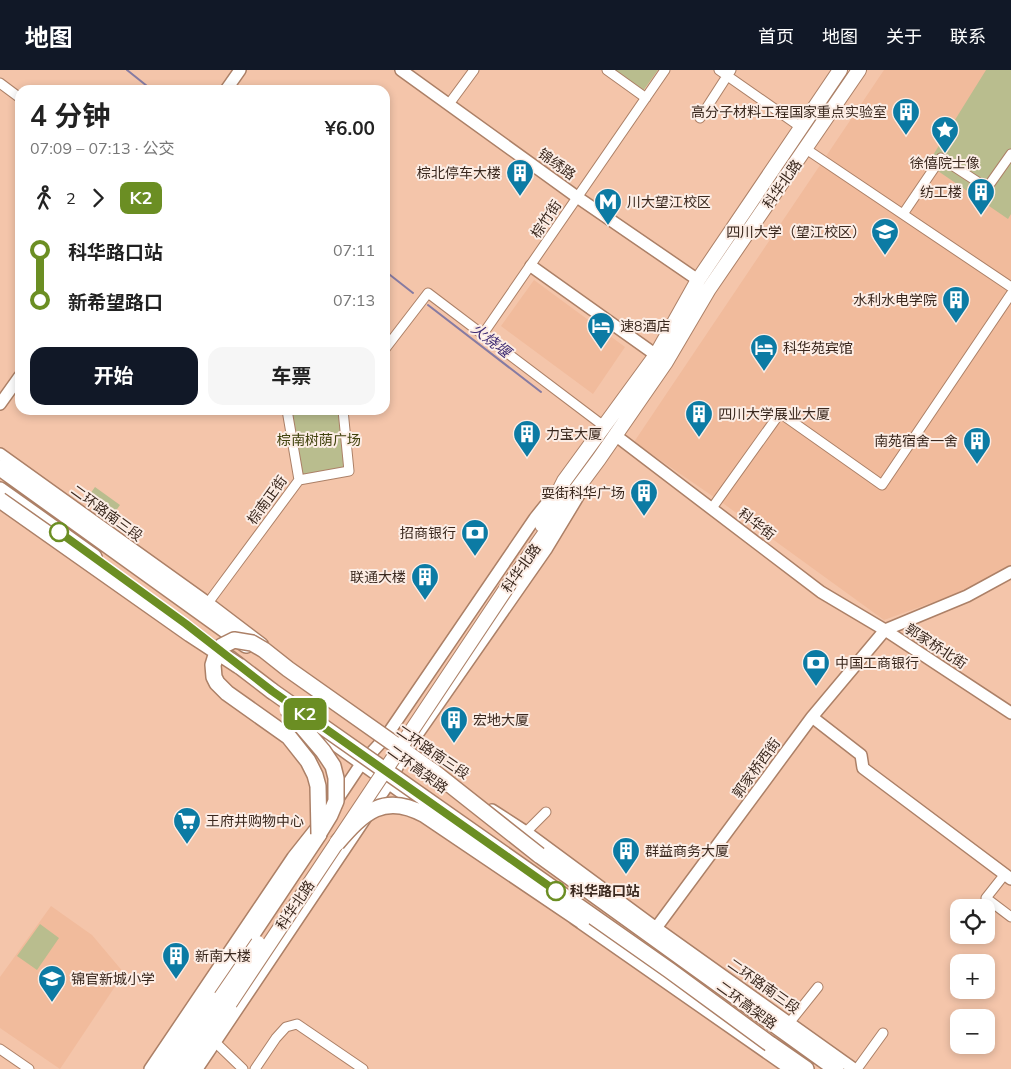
<!DOCTYPE html>
<html lang="zh">
<head>
<meta charset="utf-8">
<style>
  body { margin:0; font-family:Mulish,"Noto Sans SC",sans-serif; background:#f6f6f6; color:#222; height:100vh; display:flex; flex-direction:column; font-size:19px; white-space:nowrap }
  * { box-sizing:border-box; margin:0 }
  p { font-size:16px; color:#767676 }
  .icon { flex:none; width:28px; height:28px; fill:none; stroke:currentColor; stroke-width:2; stroke-linecap:round; stroke-linejoin:round }
  .map { position:relative; flex:1; overflow:hidden }
  .sheet { position:absolute; left:15px; top:15px; width:375px; height:330px; display:flex; flex-direction:column; background:#fff; border-radius:15px; box-shadow:0 2px 8px #0003 }
  .sheet>* { flex:none }
  .badge { padding:0 10px; border-radius:8px; font-size:18px; line-height:32px }
  .controls { position:absolute; left:950px; top:829px; display:grid; gap:10px }
  .controls a { display:grid; place-items:center; width:45px; height:45px; border-radius:10px; background:#fff; box-shadow:0 2px 8px #0003; font-size:25px }
  .map>.badge { position:absolute; translate:-50% -50%; box-shadow:0 0 0 2px #fff }
  .legs { display:flex; align-items:center; gap:8px; height:55px; padding:0 15px; font-size:16px }
  .legs p { margin-inline-start:auto }
  .headline { display:flex; align-items:center; justify-content:space-between; height:85px; padding:0 15px }
  h1 { font-size:28px; font-weight:700; line-height:38px }
  .cta { display:flex; gap:10px; margin-top:auto; padding:10px 15px }
  .cta a { flex:1; height:58px; border-radius:15px; background:#111827; color:#fff; font-size:20px; font-weight:700; line-height:58px; text-align:center }
  .cta a+a { background:#f6f6f6; color:#222 }
  ul { padding:0 15px; list-style:none }
  li { display:flex; align-items:center; gap:18px; height:50px; font-size:19px }
  li i { display:grid; place-items:center; width:8px; height:100%; margin:0 6px; background:currentColor }
  li i::after { content:''; width:12px; height:12px; margin:-6px; border:4px solid; border-radius:50%; background:#fff }
  li p { margin-inline-start:auto }
  li:first-child i { background:linear-gradient(#0000 50%,currentColor 0) }
  li:last-child i { background:linear-gradient(currentColor 50%,#0000 0) }
  header { display:flex; align-items:center; gap:30px; box-sizing:border-box; height:70px; padding:0 25px; background:#111827; color:#fff }
  header strong { font-size:24px }
  nav { display:flex; gap:28px; margin-inline-start:auto; font-size:18px }
  .map>svg:first-child { display:block }
  .built { fill:#f1bb9c }
  .green { fill:#b9bd8e }
  .lines { fill:none; stroke-linecap:round; stroke-linejoin:round }
  .stream { stroke:#867ba2; stroke-width:2 }
  .street-casing { stroke:#ac8067; stroke-width:11 }
  .secondary-casing { stroke:#ac8067; stroke-width:14 }
  .primary-casing { stroke:#ac8067; stroke-width:16 }
  .highway-casing { stroke:#ac8067; stroke-width:18 }
  .street { stroke:#fff; stroke-width:9 }
  .secondary { stroke:#fff; stroke-width:11 }
  .primary { stroke:#fff; stroke-width:14 }
  .highway { stroke:#fff; stroke-width:15 }
  .primary-bridge-casing { stroke:#ac8067; stroke-width:16; stroke-linecap:butt }
  .highway-bridge-casing { stroke:#ac8067; stroke-width:18; stroke-linecap:butt }
  .primary-bridge { stroke:#fff; stroke-width:14 }
  .highway-bridge { stroke:#fff; stroke-width:15 }
  .line-1-casing { stroke:#fff; stroke-width:11 }
  .line-1 { stroke:#6b8e23; stroke-width:8 }
  .stop-1-dot { fill:#fff; stroke:#6b8e23; stroke-width:2.5 }
  .labels { text-anchor:middle; dominant-baseline:central; stroke-width:4; stroke-linejoin:round; paint-order:stroke }
  .poi-label { font-size:14px; fill:#3a281e; stroke:#fcede5; text-anchor:start }
  .street-label { font-size:14px; fill:#3a281e; stroke:#fcede5 }
  .park-label { font-size:14px; fill:#40420d; stroke:#fcede5 }
  .stop-label { font-size:14px; font-weight:bold; fill:#3a281e; stroke:#fcede5; text-anchor:start }
  .water-label { font-size:15px; font-style:italic; fill:#3f2c74; stroke:#fcede5 }
</style>
</head>
<body>
<header>
<strong>地图</strong>
<nav><a>首页</a><a>地图</a><a>关于</a><a>联系</a></nav>
</header>
<div class="map">
<svg width="1011" height="999" viewBox="0 0 1011 999">
  <rect width="100%" height="100%" fill="#f4c5aa"/>
  <path class="built" d="M884,0h127v496l-50,26 -77,28 -160,-116 -90,-62z
    M534,210l91,67 -32,47 -92,-68z
    M51,836l41,29 32,38 -64,96 -60,-41v-51z"/>
  <path class="green" d="M613,0h45l-15,21z
    M986,0h25v144l-3,5 -70,-48 3,-4 -11,-7z
    M287,340h56l6,61 -50,9z
    M95,417l25,18 -10,14 -25,-18z
    M40,854l19,14 -22,32 -20,-14z"/>
  <g class="lines">
    <path class="stream" d="M127,0l25,20
      M385,201l28,22
      M428,235l113,87"/>
    <defs>
      <path id="street" d="M607,0l39,28
        M719,0l83,58
        M0,13l20,15
        M449,34l25,-34
        M700,48l31,-48
        M806,79l205,138
        M903,144l38,-56 46,30 24,-34
        M483,264l182,-264
        M385,279l43,-56 177,134
        M287,340l12,70
        M712,438l68,-95 102,72 129,-191
        M208,533l91,-123 50,-9 -6,-61
        M526,762l20,-20
        M1005,804l-19,24 25,19
        M790,952l28,-35
        M215,972l28,27
        M0,979l29,20
        M255,999l21,-31 10,-11 11,-3 66,45
        M857,999l26,-36"/>
      <path id="secondary" d="M401,0l176,127 121,83
        M226,20l14,-20
        M531,196l125,89
        M0,334l20,-28
        M615,365l206,157 64,38 126,83
        M0,384l208,149 54,41
        M812,647l49,38 2,13 148,111
        M310,657l117,84
        M335,733l26,-39 24,-26 150,-220 16,-20
        M492,740l34,22 130,96 198,141
        M575,849l215,150
        M656,858l156,-211 73,-87 82,-34 44,-24
        M150,999l143,-212 23,-29
        M197,999l192,-286 16,-31 142,-204 35,-58"/>
      <path id="primary" d="M542,455l22,-44 92,-126 42,-75 142,-210
        M510,513l52,-74 37,-50 67,-97 43,-73 150,-219
        M173,999l48,-72
        M186,999l44,-66"/>
      <path id="highway" d="M0,398l246,177
        M0,420l94,67
        M229,588l43,33
        M539,785l297,214
        M770,974l36,25
        M162,999l157,-235"/>
    </defs>
    <use href="#street" class="street-casing"/>
    <use href="#secondary" class="secondary-casing"/>
    <use href="#primary" class="primary-casing"/>
    <use href="#highway" class="highway-casing"/>
    <use href="#street" class="street"/>
    <use href="#secondary" class="secondary"/>
    <use href="#primary" class="primary"/>
    <use href="#highway" class="highway"/>
    <defs>
      <path id="primary-bridge" d="M221,927l37,-54
        M230,933l280,-420"/>
      <path id="highway-bridge" d="M0,430l190,134 49,32
        M272,621l397,279 101,74
        M287,639l36,42 10,15 3,12v23l-6,14 -11,18
        M319,764l-1,-48 -3,-11 -7,-14 -19,-24 -62,-44 -10,-10 -3,-6 -1,-12 4,-13 5,-6 12,-6 18,3 12,7 24,19 146,103 105,83
        M337,773c26,-30 47,-51 88,-28l157,106"/>
    </defs>
    <use href="#primary-bridge" class="primary-bridge-casing"/>
    <use href="#highway-bridge" class="highway-bridge-casing"/>
    <use href="#primary-bridge" class="primary-bridge"/>
    <use href="#highway-bridge" class="highway-bridge"/>
  </g>
  <g class="lines">
    <defs>
      <path id="line-1" d="M59,462l127,92 86,67 284,200"/>
    </defs>
    <use href="#line-1" class="line-1-casing"/>
    <use href="#line-1" class="line-1"/>
  </g>
  <defs>
    <symbol id="building-pin" viewBox="-11 -11 22 30"><path d="M0 17L-7.5 6A9.5 9.5 0 1 1 7.5 6Z" fill="#0c7ba4" stroke="#fcede5"/><path d="M-4-6H4V6H1V3H-1V6H-4ZM-2.5-4.3h1.7v1.8h-1.7ZM.8-4.3h1.7v1.8H.8ZM-2.5-1h1.7V.8h-1.7ZM.8-1h1.7V.8H.8Z" fill="#fff"/></symbol>
    <symbol id="sight-pin" viewBox="-11 -11 22 30"><path d="M0 17L-7.5 6A9.5 9.5 0 1 1 7.5 6Z" fill="#0c7ba4" stroke="#fcede5"/><path d="M0-6L1.8-2.2L6-1.7L2.9 1.2L3.7 5.4L0 3.3L-3.7 5.4L-2.9 1.2L-6-1.7L-1.8-2.2Z" fill="#fff"/></symbol>
    <symbol id="metro-pin" viewBox="-11 -11 22 30"><path d="M0 17L-7.5 6A9.5 9.5 0 1 1 7.5 6Z" fill="#0c7ba4" stroke="#fcede5"/><path d="M-5.5 5V-5H-3L0 0L3-5H5.5V5H3V-.5L0 4L-3-.5V5Z" fill="#fff"/></symbol>
    <symbol id="university-pin" viewBox="-11 -11 22 30"><path d="M0 17L-7.5 6A9.5 9.5 0 1 1 7.5 6Z" fill="#0c7ba4" stroke="#fcede5"/><path d="M0-5L7-2L0 1L-7-2ZM-4 1L0 2.5L4 1V4Q0 6-4 4Z" fill="#fff"/></symbol>
    <symbol id="hotel-pin" viewBox="-11 -11 22 30"><path d="M0 17L-7.5 6A9.5 9.5 0 1 1 7.5 6Z" fill="#0c7ba4" stroke="#fcede5"/><path d="M-6-4.5h1.5V1H6V5H4.5V3h-9V5H-6ZM-4 0a1.8 1.8 0 1 1 3.6 0ZM.5 0V-2.5h3Q6-2.5 6 0Z" fill="#fff"/></symbol>
    <symbol id="bank-pin" viewBox="-11 -11 22 30"><path d="M0 17L-7.5 6A9.5 9.5 0 1 1 7.5 6Z" fill="#0c7ba4" stroke="#fcede5"/><path d="M-6-4H6V4H-6ZM0-2.3a2.3 2.3 0 1 0 0 4.6a2.3 2.3 0 1 0 0-4.6Z" fill="#fff"/></symbol>
    <symbol id="supermarket-pin" viewBox="-11 -11 22 30"><path d="M0 17L-7.5 6A9.5 9.5 0 1 1 7.5 6Z" fill="#0c7ba4" stroke="#fcede5"/><path d="M-6-5.5h2.5l.6 2H6L4.5 2H-2.5L-4.4-4H-6ZM-1.5 3.2a1.3 1.3 0 1 0 .1 0ZM3 3.2a1.3 1.3 0 1 0 .1 0Z" fill="#fff"/></symbol>
    <symbol id="school-pin" viewBox="-11 -11 22 30"><path d="M0 17L-7.5 6A9.5 9.5 0 1 1 7.5 6Z" fill="#0c7ba4" stroke="#fcede5"/><path d="M0-5L7-2L0 1L-7-2ZM-4 1L0 2.5L4 1V4Q0 6-4 4Z" fill="#fff"/></symbol>
  </defs>
  <g fill-rule="evenodd">
    <use href="#building-pin" x="890" y="26" width="32" height="43"/>
    <use href="#sight-pin" x="929" y="44" width="32" height="43"/>
    <use href="#building-pin" x="504" y="87" width="32" height="43"/>
    <use href="#building-pin" x="965" y="106" width="32" height="43"/>
    <use href="#metro-pin" x="592" y="116" width="32" height="43"/>
    <use href="#university-pin" x="869" y="146" width="32" height="43"/>
    <use href="#building-pin" x="940" y="214" width="32" height="43"/>
    <use href="#hotel-pin" x="585" y="240" width="32" height="43"/>
    <use href="#hotel-pin" x="748" y="262" width="32" height="43"/>
    <use href="#building-pin" x="683" y="328" width="32" height="43"/>
    <use href="#building-pin" x="511" y="348" width="32" height="43"/>
    <use href="#building-pin" x="961" y="355" width="32" height="43"/>
    <use href="#building-pin" x="628" y="407" width="32" height="43"/>
    <use href="#bank-pin" x="459" y="447" width="32" height="43"/>
    <use href="#building-pin" x="409" y="491" width="32" height="43"/>
    <use href="#bank-pin" x="800" y="577" width="32" height="43"/>
    <use href="#building-pin" x="438" y="634" width="32" height="43"/>
    <use href="#supermarket-pin" x="171" y="735" width="32" height="43"/>
    <use href="#building-pin" x="610" y="765" width="32" height="43"/>
    <use href="#building-pin" x="160" y="870" width="32" height="43"/>
    <use href="#school-pin" x="36" y="893" width="32" height="43"/>
  </g>
  <g class="stop-1-dot">
    <circle cx="59" cy="462" r="9"/>
    <circle cx="556" cy="821" r="9"/>
  </g>
  <g class="labels">
    <g class="poi-label">
      <text x="887" y="42" text-anchor="end">高分子材料工程国家重点实验室</text>
      <text x="945" y="93" text-anchor="middle">徐僖院士像</text>
      <text x="501" y="103" text-anchor="end">棕北停车大楼</text>
      <text x="962" y="122" text-anchor="end">纺工楼</text>
      <text x="627" y="132">川大望江校区</text>
      <text x="866" y="162" text-anchor="end">四川大学（望江校区）</text>
      <text x="937" y="230" text-anchor="end">水利水电学院</text>
      <text x="620" y="256">速8酒店</text>
      <text x="783" y="278">科华苑宾馆</text>
      <text x="718" y="344">四川大学展业大厦</text>
      <text x="546" y="364">力宝大厦</text>
      <text x="958" y="371" text-anchor="end">南苑宿舍一舍</text>
      <text x="625" y="423" text-anchor="end">耍街科华广场</text>
      <text x="456" y="463" text-anchor="end">招商银行</text>
      <text x="406" y="507" text-anchor="end">联通大楼</text>
      <text x="835" y="593">中国工商银行</text>
      <text x="473" y="650">宏地大厦</text>
      <text x="206" y="751">王府井购物中心</text>
      <text x="645" y="781">群益商务大厦</text>
      <text x="195" y="886">新南大楼</text>
      <text x="71" y="909">锦官新城小学</text>
    </g>
    <g class="street-label">
      <text transform="translate(557 94) rotate(36)">锦绣路</text>
      <text transform="translate(782 114) rotate(-55)">科华北路</text>
      <text transform="translate(546 149) rotate(-56)">棕竹街</text>
      <text transform="translate(267 430) rotate(-54)">棕南正街</text>
      <text transform="translate(107 443) rotate(36)">二环路南三段</text>
      <text transform="translate(757 454) rotate(37)">科华街</text>
      <text transform="translate(521 498) rotate(-55)">科华北路</text>
      <text transform="translate(936 576) rotate(33)">郭家桥北街</text>
      <text transform="translate(433 682) rotate(34)">二环路南三段</text>
      <text transform="translate(756 698) rotate(-54)">郭家桥西街</text>
      <text transform="translate(418 699) rotate(36)">二环高架路</text>
      <text transform="translate(295 835) rotate(-56)">科华北路</text>
      <text transform="translate(764 916) rotate(35)">二环路南三段</text>
      <text transform="translate(747 935) rotate(36)">二环高架路</text>
    </g>
    <g class="park-label">
      <text x="319" y="370">棕南树荫广场</text>
    </g>
    <g class="stop-label">
      <text x="570" y="821">科华路口站</text>
    </g>
    <g class="water-label">
      <text transform="translate(491 270) rotate(38)">火烧堰</text>
    </g>
  </g>
</svg>
<div class="controls">
<a><svg class="icon" aria-label="locate" viewBox="0 0 24 24"><circle cx="12" cy="12" r="6"/><path d="M12 2v4M12 18v4M2 12h4M18 12h4"/></svg></a>
<a>+</a>
<a>−</a>
</div>
<b class="badge" style="left:305px;top:644px;background:#6b8e23;color:#fff">K2</b>
<section class="sheet">
<div class="headline"><div><h1>4 分钟</h1><p>07:09 – 07:13 · 公交</p></div><b>¥6.00</b></div>
<div class="legs"><svg class="icon" aria-label="walk" viewBox="0 0 24 24"><circle cx="13" cy="4" r="2"/><path d="M13 8l-2 6 4 7M11 14l-3 7M7 12l3-4h3l4 4"/></svg>2<svg class="icon" aria-label="forward" viewBox="0 0 24 24"><path d="M9 5l7 7-7 7"/></svg><b class="badge" style="background:#6b8e23;color:#fff">K2</b></div>
<ul>
<li><i style="color:#6b8e23"></i><b>科华路口站</b><p>07:11</p></li>
<li><i style="color:#6b8e23"></i><b>新希望路口</b><p>07:13</p></li>
</ul>
<div class="cta"><a>开始</a><a>车票</a></div>
</section>
</div>
</body>
</html>
